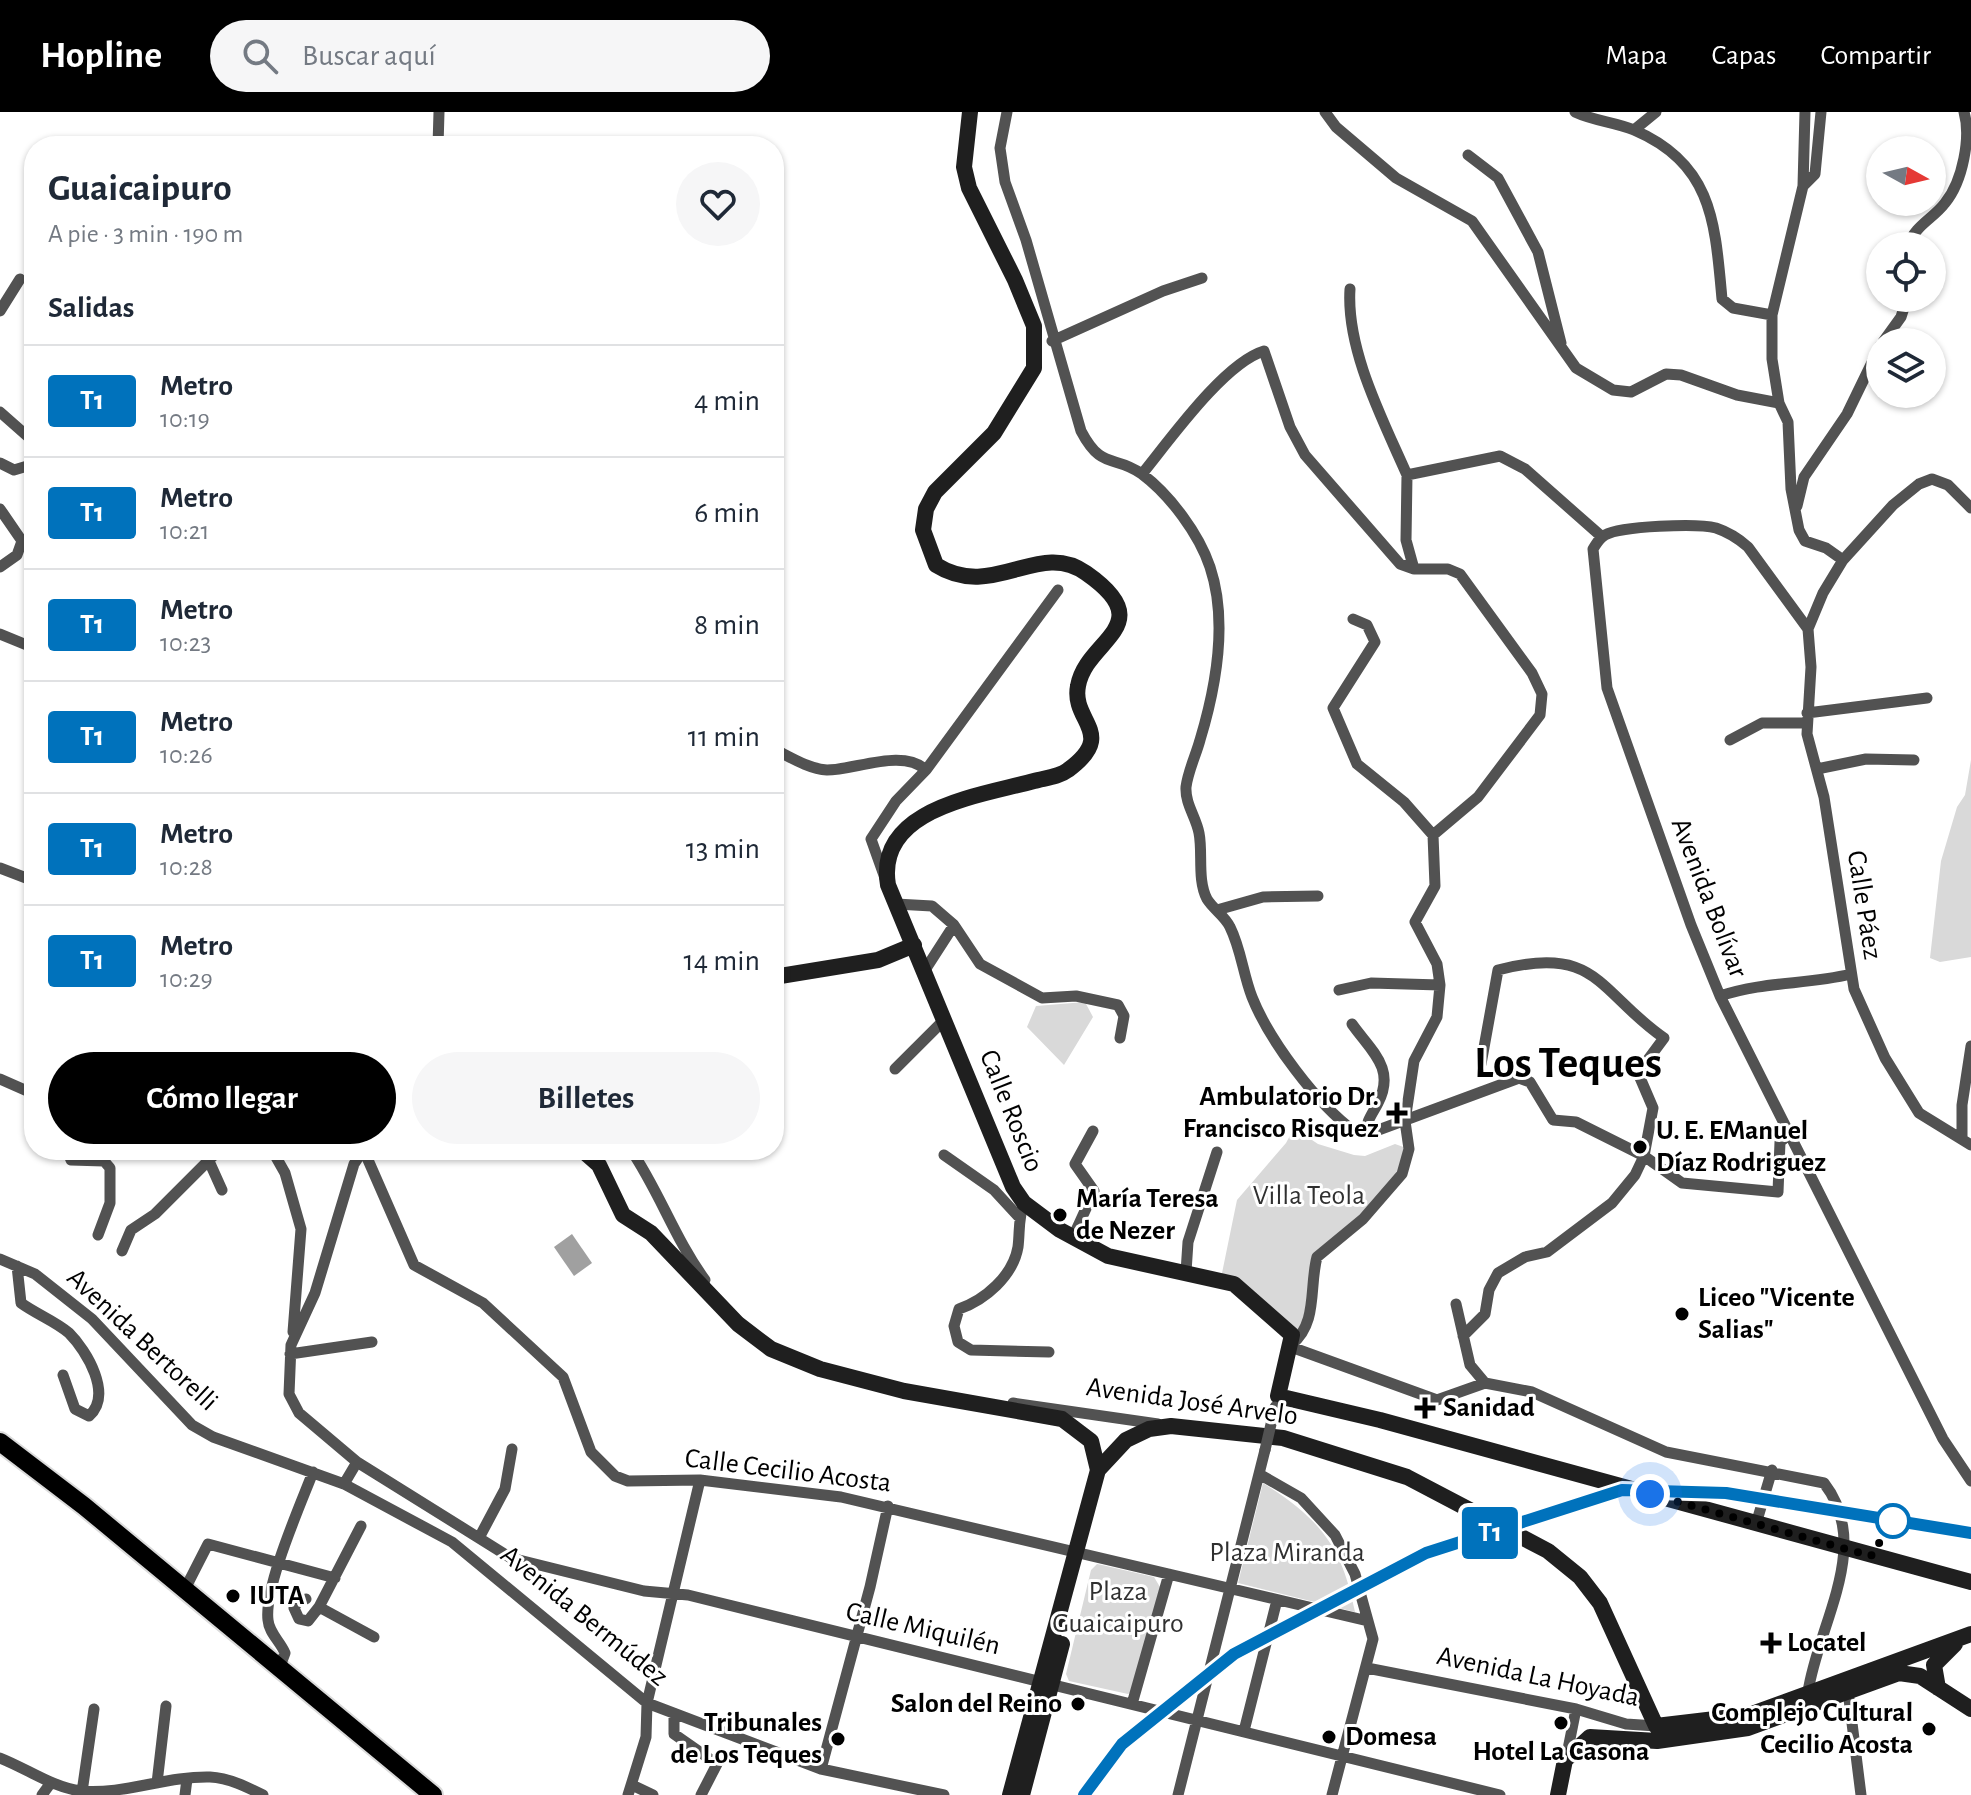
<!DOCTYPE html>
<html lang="es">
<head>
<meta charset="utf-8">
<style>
  body { margin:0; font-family:"Alegreya Sans",sans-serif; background:#f6f6f7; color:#1f2937; height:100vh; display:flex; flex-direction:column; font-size:30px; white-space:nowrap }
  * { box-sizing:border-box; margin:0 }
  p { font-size:26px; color:#747a83 }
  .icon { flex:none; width:44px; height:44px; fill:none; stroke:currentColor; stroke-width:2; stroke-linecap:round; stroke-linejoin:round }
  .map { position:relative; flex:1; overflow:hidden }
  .side { position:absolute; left:24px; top:24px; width:760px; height:1024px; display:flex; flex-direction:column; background:#fff; border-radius:32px; box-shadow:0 2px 6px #0004 }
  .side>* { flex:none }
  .badge { padding:0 16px; border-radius:6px; font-size:28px; line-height:52px }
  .needle { width:52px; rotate:98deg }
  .fabs { position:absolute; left:1866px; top:24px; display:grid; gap:16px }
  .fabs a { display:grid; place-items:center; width:80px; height:80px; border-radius:50%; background:#fff; box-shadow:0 2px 6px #0004; font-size:40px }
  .you { position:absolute; width:40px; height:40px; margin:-20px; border:6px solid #fff; border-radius:50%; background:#1a73e8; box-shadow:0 0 0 12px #1a73e833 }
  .map>.badge { position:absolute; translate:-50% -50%; box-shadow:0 0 0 4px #fff }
  h2 { padding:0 24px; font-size:30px; line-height:72px }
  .round { display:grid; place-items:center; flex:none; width:84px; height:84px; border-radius:42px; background:#f6f6f7 }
  .head { display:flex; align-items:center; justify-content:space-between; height:136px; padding:0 24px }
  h1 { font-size:38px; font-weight:700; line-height:60px }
  .cta { display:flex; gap:16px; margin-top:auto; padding:16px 24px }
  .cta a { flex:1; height:92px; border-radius:48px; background:#000; color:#fff; font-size:32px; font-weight:700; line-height:92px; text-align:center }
  .cta a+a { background:#f6f6f7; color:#1f2937 }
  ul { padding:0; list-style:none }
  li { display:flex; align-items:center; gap:24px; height:112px; padding:0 24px; border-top:2px solid #e0e1e3 }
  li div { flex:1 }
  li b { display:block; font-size:30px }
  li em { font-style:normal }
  li .badge { min-width:88px; font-weight:700; text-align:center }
  header { display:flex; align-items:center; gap:48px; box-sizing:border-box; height:112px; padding:0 40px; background:#000; color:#fff }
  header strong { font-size:38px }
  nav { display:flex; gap:44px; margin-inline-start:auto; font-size:28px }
  .search { width:560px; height:72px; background:#f6f6f7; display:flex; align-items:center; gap:20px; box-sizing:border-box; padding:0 28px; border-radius:44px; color:#747a83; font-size:30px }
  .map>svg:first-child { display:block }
  .green { fill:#d9d9d9 }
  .water { fill:#a0a0a0 }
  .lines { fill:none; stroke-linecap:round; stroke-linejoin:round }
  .primary-casing { stroke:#dbdbdb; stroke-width:22 }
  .street { stroke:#525252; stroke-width:11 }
  .secondary { stroke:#1f1f1f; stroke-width:16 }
  .primary { stroke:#000; stroke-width:18 }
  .street-bridge { stroke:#525252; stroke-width:11 }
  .line-casing { stroke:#fff; stroke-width:18 }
  .line { stroke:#0072bc; stroke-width:12 }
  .walk { stroke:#000; stroke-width:8; stroke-dasharray:0 14.4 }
  .poi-dot { fill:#000; stroke:#fff; stroke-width:3 }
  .stop-dot { fill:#fff; stroke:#0072bc; stroke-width:4 }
  .labels { text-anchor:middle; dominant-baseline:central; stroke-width:6; stroke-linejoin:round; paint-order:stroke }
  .street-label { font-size:28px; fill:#000; stroke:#fff }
  .poi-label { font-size:28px; font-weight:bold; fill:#000; stroke:#fff; text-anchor:start }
  .park-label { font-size:28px; fill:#303030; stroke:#fff }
  .town-label { font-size:44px; font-weight:bold; fill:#000; stroke:#fff }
</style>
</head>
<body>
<header>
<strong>Hopline</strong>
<div class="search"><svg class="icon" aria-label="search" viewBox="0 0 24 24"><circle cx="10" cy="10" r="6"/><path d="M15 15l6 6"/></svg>Buscar aquí</div>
<nav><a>Mapa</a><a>Capas</a><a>Compartir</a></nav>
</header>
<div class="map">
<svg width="1971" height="1683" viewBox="0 0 1971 1683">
  <rect width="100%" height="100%" fill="#fff"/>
  <path class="green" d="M1971,648v197l-31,5 -10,-4 11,-97 16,-54 8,-12z
    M1085,890l8,15 -29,48 -37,-38 9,-21z
    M1294,1016l24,16 36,11 11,1 30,-12 14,5 -7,25 -85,83 -14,79 -82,-58 16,-78 49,-57z
    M1263,1371c57,36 79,63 92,129l-117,-29z
    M1102,1453l52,12 6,10 -28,105 -4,2 -59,-13 -3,-7 25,-104 6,-6z"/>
  <path class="water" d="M572,1122l20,29 -18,13 -20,-29z"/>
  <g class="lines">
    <defs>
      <path id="primary" d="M0,1330l84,64 349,289"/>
    </defs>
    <use href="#primary" class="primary-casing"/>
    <path class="street" d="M1007,0l-7,36 5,34 21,58 55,191c21,40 33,23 61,43 28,21 57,60 68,93 18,54 6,120 -10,173 -4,15 -12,31 -14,47 -1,17 10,30 13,46 4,20 -2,47 8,66 6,10 18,17 23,28 11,22 13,47 22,70 17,43 65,107 102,134l19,1 146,-54 11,4 23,38 23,2 68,34 9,-48 -15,-35 26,-35c-66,-46 -66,-94 -166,-68l-17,94
      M1325,0l11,15 60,51 76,43 104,147 37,22 18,2 35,-18 15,1 56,20 42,8
      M1575,0c19,9 40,10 59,18 79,34 81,93 88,169l11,9 39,7
      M1805,0l-2,74 -31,129v44l7,44 9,19 3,67 8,41 6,11 21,7 17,12
      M1634,18l22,-18
      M438,34l1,-34
      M1468,43l30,23 40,74 23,91
      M1803,74l12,-12 6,-62
      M1908,134c7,-21 25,-27 37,-43 18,-22 26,-66 19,-91
      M1350,177c-4,61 33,131 57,186
      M0,199l20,-32
      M1052,229l111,-50 39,-13
      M1883,230l18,-25 6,-19
      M0,300l34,30
      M0,351l14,7 20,-6
      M1142,362c27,-33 82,-111 122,-123l26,76 15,28 95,109 14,5
      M1797,394l7,-29 43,-63 33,-68
      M1971,396l-23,-23 -16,-6 -13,5 -26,21 -50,55 -20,33 -15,36 3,38 -4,67 17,63 30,192 31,69 34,55 52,32
      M0,397l22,32 -5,14 -17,12
      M1353,507l14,6 8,17 -42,66 24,56 47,38 29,33
      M1808,517l-60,-82c-10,-9 -20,-15 -32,-19 -19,-5 -95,-2 -111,7 -6,3 -8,8 -12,14l14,139 84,237 29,71 223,443 28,42
      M0,522l34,14
      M1807,601l120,-15
      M1730,628l32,-17h45
      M774,637c16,8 35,20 53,21 28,0 76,-22 99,0l-30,31 -25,38 15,42
      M1817,657l49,-10 48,1
      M926,658l132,-180
      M0,756l34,13
      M896,792l36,2 22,19
      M1217,798l46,-13 55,-1
      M925,858l29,-45 26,39 62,34 34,-2 42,9 6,11 -4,22
      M1339,878l32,-7 69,2
      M1720,884c45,-15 86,-11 131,-22
      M1352,912c19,27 44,44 26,79 -5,10 -12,18 -12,30
      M895,957l50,-50
      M0,967l34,15
      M1962,1027v-34l9,-59
      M67,1038l4,10 33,1 6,7v35l-12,32
      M204,1038l18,40
      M272,1038l13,23 16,56 -8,103
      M374,1038l-14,5 -6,9 -39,129 -24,52 -2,49 10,19 58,49 154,96 133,33 44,4 812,200
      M631,1038c28,41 44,89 74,130
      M365,1041l49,112 69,38 80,74 28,75 24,24 13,5 72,-1 141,17 527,124
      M944,1043l50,35 24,26
      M1024,1091c-6,15 -4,28 -6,44 -5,29 -33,53 -59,62l-5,17 4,16 13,8 78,2
      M1073,1125l21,-46 -19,-27 18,-33
      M122,1139l9,-21 24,-16 64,-64
      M0,1147l35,15 57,45 100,106 21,12 131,47 108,58 195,161 174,66 123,26
      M17,1154l4,37c15,11 34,18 48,30 18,18 44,62 20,83l-14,-7 -12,-34
      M1186,1160l2,-30 29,-90
      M1456,1192l14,61 15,18
      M1463,1224l22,-22 4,-24 9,-17 27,-16 22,-5 65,-49 23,-28 9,-19 38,27 96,9 2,-50 11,-9
      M1292,1232c26,-21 17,-57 25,-87l46,-38 39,-45 7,-25 -4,-28 9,-60 23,-44 3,-32 -3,-21 -22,-42 20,-36 -2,-51 45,-38 62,-82 2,-21 -10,-21 -72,-99 -12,-5h-34l-8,-29 1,-65 93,-19 25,13 76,67
      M1291,1235l146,53 48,-17 47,9 134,60 158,31c49,63 -6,141 -16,209
      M290,1242l82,-12
      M1013,1291l145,21
      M1259,1362l42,24 34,37 20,39 18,65 -41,156
      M344,1372l13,-22
      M1756,1412l16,-54
      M479,1426l26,-49 7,-40
      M185,1477l23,-45 127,34
      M306,1487l-8,2 -4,7 5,11 9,2 11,-14 42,-81
      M319,1495l55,30
      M1367,1556l209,41 50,15 30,2
      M279,1557l6,-16c-5,-12 -16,-20 -17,-33 -4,-33 32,-114 45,-148
      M1848,1579l13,104
      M1132,1592l37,-130
      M674,1601v21l43,30 -16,31
      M1244,1619l33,-131
      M0,1646c28,11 50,28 80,33 44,4 86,-15 130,-14 19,1 37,10 53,18
      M1566,1647l10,-50
      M821,1657l49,-182 18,-81
      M157,1671l9,-77
      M632,1673l21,10
      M82,1680l12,-83
      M42,1683l8,-11
      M185,1683l2,-16
      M628,1683l18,-58 1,-34 53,-223
      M1178,1683l87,-345"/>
    <path class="secondary" d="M970,0l-6,55 5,21 46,92 19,46v42l-40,65 -59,59 -9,17 -3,21 13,35c57,36 103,-26 150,8 76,53 0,66 -8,113 -7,36 40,47 -10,84 -9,7 -23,8 -34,11 -54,15 -159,27 -146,104l125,302 11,16 36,27 48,26 126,28 58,51 -14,61 102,24 591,162
      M774,865l104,-17 36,-15
      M582,1038l17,15 24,50 28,18 87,91 33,25 49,20 84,22 158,28 29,22 7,29
      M1938,1576l-4,-23 21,-21
      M1010,1683l88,-325 28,-30 23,-11 22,-3 112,12 124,39 141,74 32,26 20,26 56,123 93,-11 222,-81
      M1022,1683l40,-151
      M1558,1683l7,-35 25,-23 67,4 91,-13 151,-55 21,3 51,33"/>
    <use href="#primary" class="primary"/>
    <path class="street-bridge" d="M1265,1338l10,-43"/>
  </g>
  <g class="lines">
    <defs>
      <path id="line" d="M1084,1683l38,-51 112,-90 192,-101 196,-63 104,3 245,40"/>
    </defs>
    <use href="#line" class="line-casing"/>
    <use href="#line" class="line"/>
    <path class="walk" d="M1650,1382l221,62 22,-35"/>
  </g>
  <g class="poi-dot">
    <path d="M1393 989h8v8h8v8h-8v8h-8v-8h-8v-8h8z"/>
    <circle cx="1640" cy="1035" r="8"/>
    <circle cx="1060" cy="1103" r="8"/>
    <circle cx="1682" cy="1202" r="8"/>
    <path d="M1421 1284h8v8h8v8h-8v8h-8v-8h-8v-8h8z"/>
    <circle cx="233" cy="1484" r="8"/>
    <path d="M1767 1519h8v8h8v8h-8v8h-8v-8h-8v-8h8z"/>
    <circle cx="1078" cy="1592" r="8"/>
    <circle cx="1561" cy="1611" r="8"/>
    <circle cx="1929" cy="1617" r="8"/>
    <circle cx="1329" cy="1625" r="8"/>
    <circle cx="838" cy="1627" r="8"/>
  </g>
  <circle class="stop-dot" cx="1893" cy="1409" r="16"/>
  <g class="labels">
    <g class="street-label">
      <text transform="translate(1709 786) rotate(69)">Avenida Bolívar</text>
      <text transform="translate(1864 793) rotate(81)">Calle Páez</text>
      <text transform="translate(1011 999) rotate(68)">Calle Roscio</text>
      <text transform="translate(142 1228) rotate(43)">Avenida Bertorelli</text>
      <text transform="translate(1192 1290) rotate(8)">Avenida José Arvelo</text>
      <text transform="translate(788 1359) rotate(7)">Calle Cecilio Acosta</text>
      <text transform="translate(584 1504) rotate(39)">Avenida Bermúdez</text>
      <text transform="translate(923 1517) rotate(13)">Calle Miquilén</text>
      <text transform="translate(1538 1565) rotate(12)">Avenida La Hoyada</text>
    </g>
    <g class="poi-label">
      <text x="1379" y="985" text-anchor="end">Ambulatorio Dr.<tspan x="1379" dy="32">Francisco Risquez</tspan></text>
      <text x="1656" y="1019">U. E. EManuel<tspan x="1656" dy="32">Díaz Rodriguez</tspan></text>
      <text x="1076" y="1087">María Teresa<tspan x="1076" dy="32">de Nezer</tspan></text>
      <text x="1698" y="1186">Liceo "Vicente<tspan x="1698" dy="32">Salias"</tspan></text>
      <text x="1443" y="1296">Sanidad</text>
      <text x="249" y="1484">IUTA</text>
      <text x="1787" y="1531">Locatel</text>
      <text x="1062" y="1592" text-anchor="end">Salon del Reino</text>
      <text x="1913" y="1601" text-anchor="end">Complejo Cultural<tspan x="1913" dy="32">Cecilio Acosta</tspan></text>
      <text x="822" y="1611" text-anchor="end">Tribunales<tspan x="822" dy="32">de Los Teques</tspan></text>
      <text x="1345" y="1625">Domesa</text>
      <text x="1561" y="1640" text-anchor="middle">Hotel La Casona</text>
    </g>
    <g class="park-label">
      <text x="1309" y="1084">Villa Teola</text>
      <text x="1287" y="1441">Plaza Miranda</text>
      <text x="1118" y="1480">Plaza<tspan x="1118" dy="32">Guaicaipuro</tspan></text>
    </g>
    <g class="town-label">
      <text x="1568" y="952">Los Teques</text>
    </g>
  </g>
</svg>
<div class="fabs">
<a><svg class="needle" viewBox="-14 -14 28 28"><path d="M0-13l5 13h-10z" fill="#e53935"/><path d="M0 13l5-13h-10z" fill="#747a83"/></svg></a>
<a><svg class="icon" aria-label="locate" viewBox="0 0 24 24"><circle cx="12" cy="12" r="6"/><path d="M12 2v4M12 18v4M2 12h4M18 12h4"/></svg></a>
<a><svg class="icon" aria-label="layers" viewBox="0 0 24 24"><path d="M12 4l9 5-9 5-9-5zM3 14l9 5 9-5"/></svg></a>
</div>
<div class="you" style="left:1650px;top:1382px"></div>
<b class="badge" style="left:1490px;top:1421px;background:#0072bc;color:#fff">T1</b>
<section class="side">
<div class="head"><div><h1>Guaicaipuro</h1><p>A pie · 3 min · 190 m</p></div><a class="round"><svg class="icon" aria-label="heart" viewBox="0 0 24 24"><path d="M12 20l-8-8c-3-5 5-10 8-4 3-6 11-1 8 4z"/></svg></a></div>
<h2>Salidas</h2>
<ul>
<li><span class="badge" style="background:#0072bc;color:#fff">T1</span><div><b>Metro</b><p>10:19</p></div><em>4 min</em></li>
<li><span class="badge" style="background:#0072bc;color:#fff">T1</span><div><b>Metro</b><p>10:21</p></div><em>6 min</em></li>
<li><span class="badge" style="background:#0072bc;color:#fff">T1</span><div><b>Metro</b><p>10:23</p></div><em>8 min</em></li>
<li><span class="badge" style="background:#0072bc;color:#fff">T1</span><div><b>Metro</b><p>10:26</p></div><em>11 min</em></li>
<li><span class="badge" style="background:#0072bc;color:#fff">T1</span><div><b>Metro</b><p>10:28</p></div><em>13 min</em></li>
<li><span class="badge" style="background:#0072bc;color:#fff">T1</span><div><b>Metro</b><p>10:29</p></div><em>14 min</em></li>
</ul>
<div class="cta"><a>Cómo llegar</a><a>Billetes</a></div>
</section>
</div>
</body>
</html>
